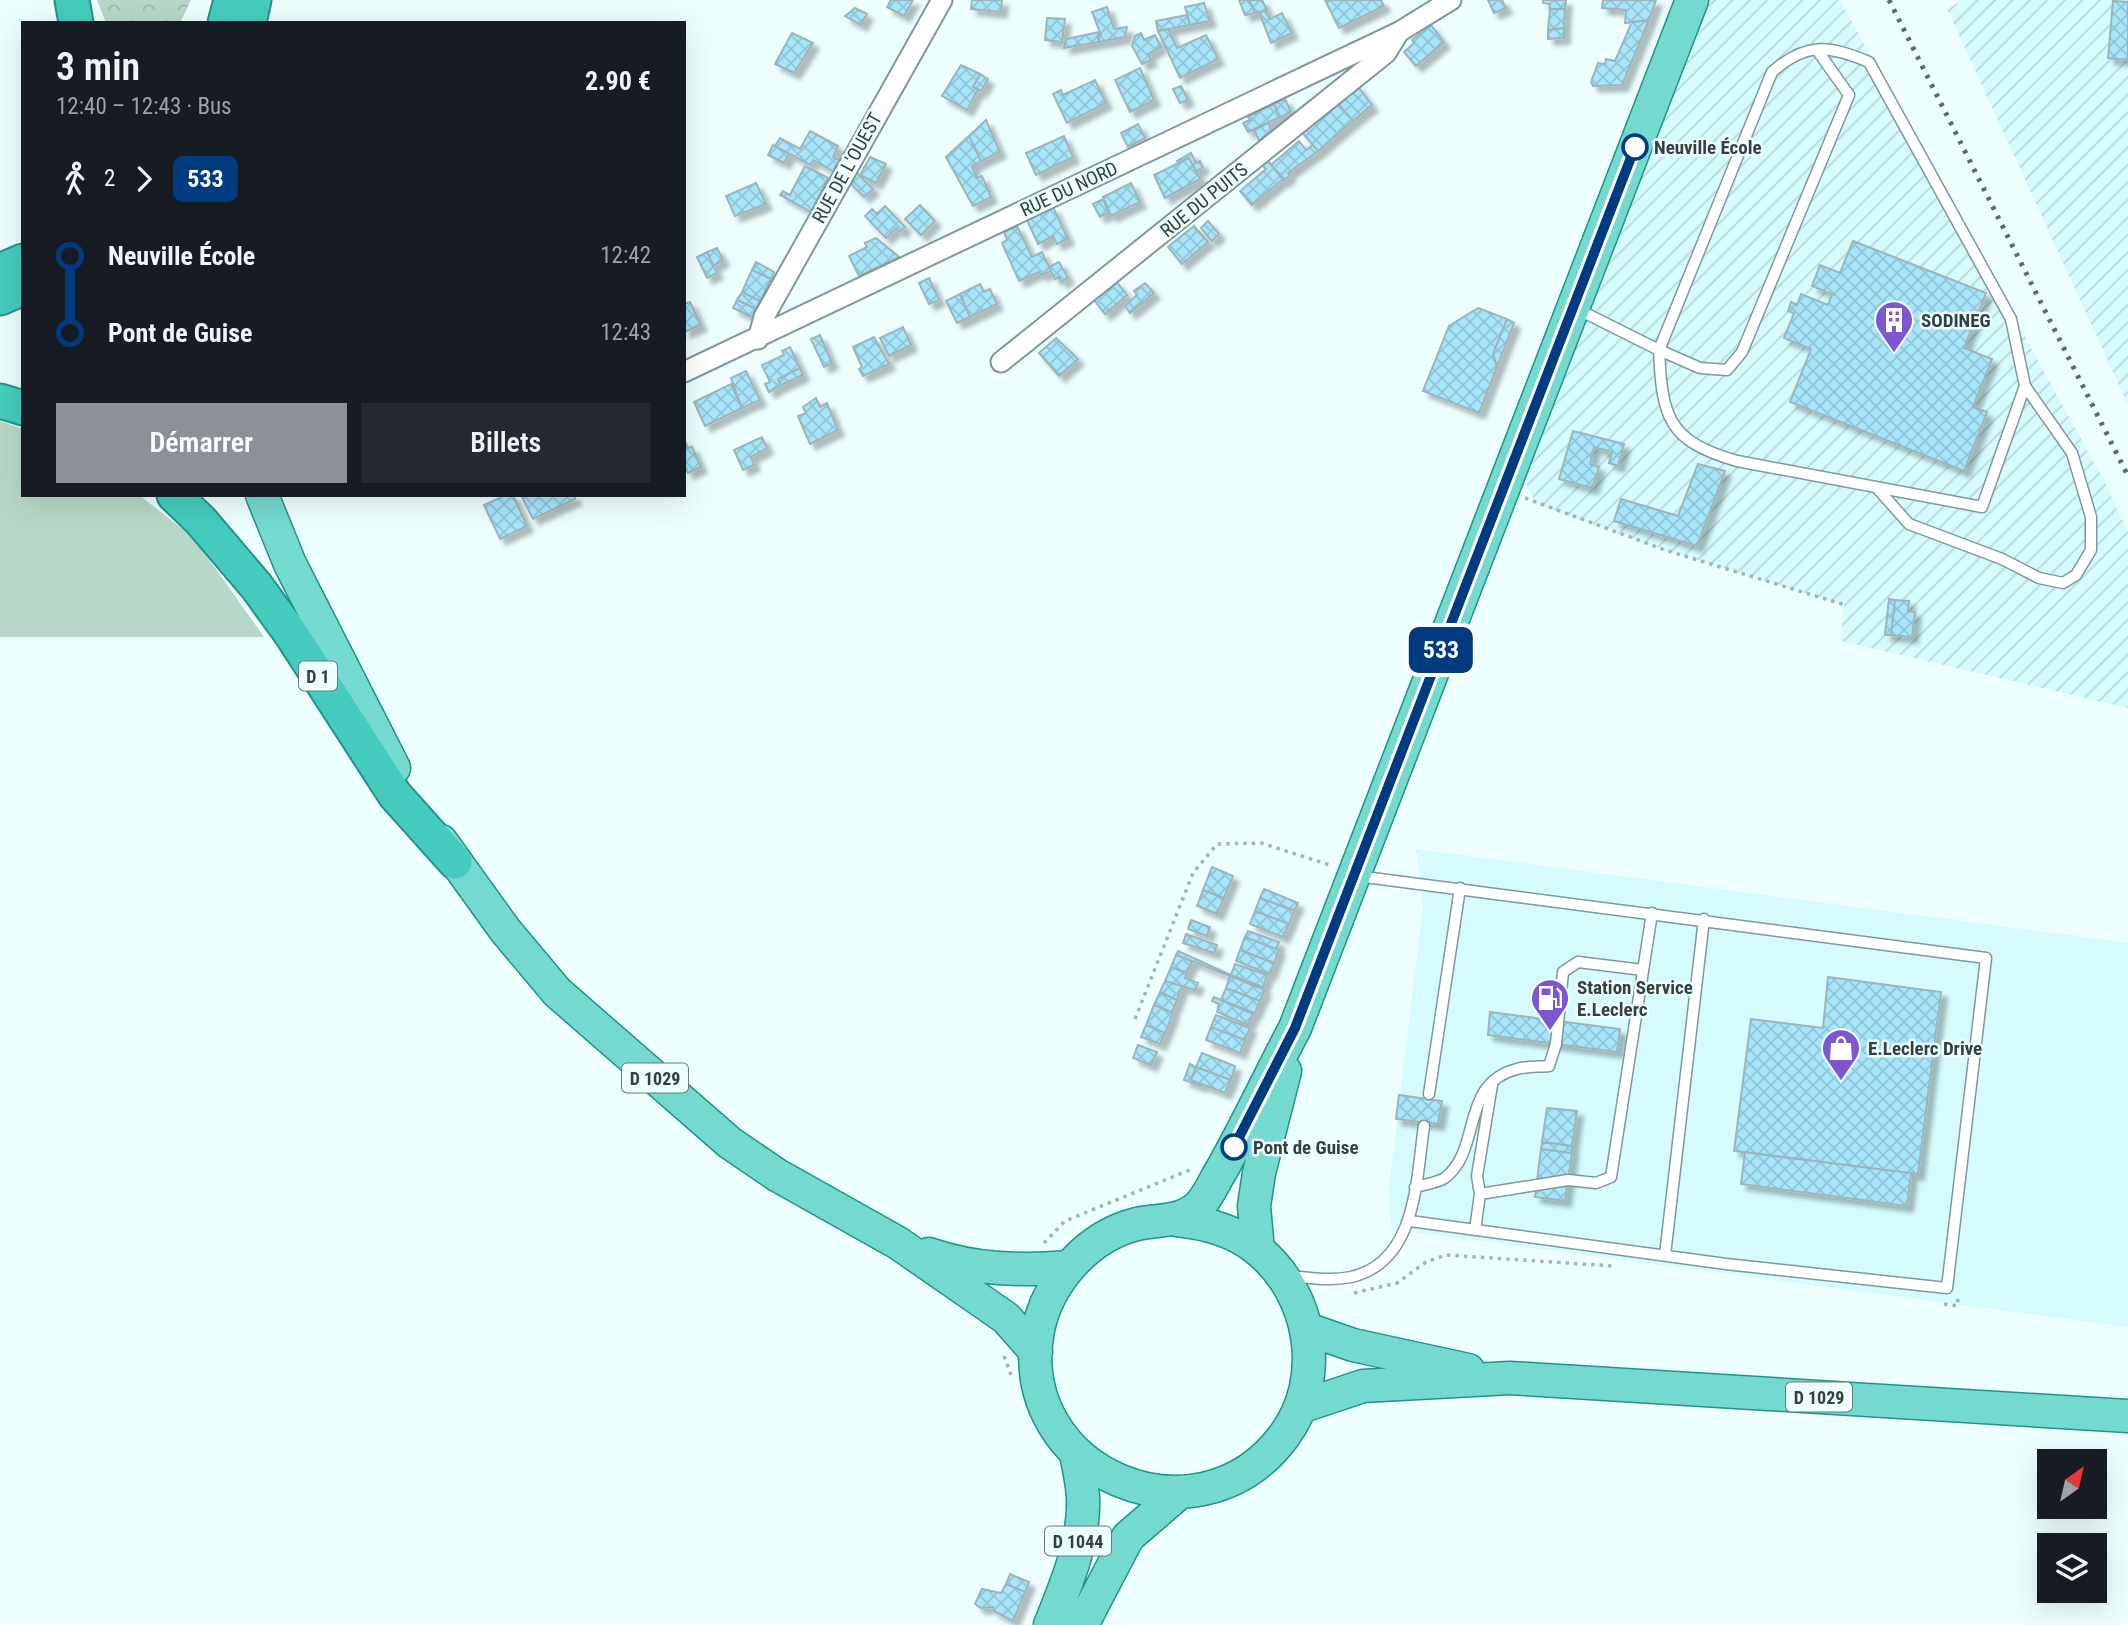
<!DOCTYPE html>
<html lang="fr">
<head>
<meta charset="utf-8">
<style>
  body { margin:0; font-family:"Roboto Condensed",sans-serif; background:#242831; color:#f1f3f6; height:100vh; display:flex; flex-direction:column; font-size:26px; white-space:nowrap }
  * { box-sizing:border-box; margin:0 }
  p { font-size:23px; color:#9ea1a6 }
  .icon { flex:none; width:38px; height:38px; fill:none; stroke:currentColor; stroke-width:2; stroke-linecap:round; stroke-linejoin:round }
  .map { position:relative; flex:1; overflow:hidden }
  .panel { position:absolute; left:21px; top:21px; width:665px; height:476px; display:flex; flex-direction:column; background:#171b24; border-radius:0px; box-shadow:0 7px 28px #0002 }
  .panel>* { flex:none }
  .badge { padding:0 14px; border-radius:10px; font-size:24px; line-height:46px }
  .needle { width:46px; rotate:34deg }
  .tools { position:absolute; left:2037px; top:1449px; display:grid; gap:14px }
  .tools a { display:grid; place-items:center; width:70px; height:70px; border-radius:0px; background:#171b24; box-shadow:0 7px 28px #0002; font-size:35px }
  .map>.badge { position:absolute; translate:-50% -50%; box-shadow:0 0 0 4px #fff }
  .legs { display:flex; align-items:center; gap:10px; height:77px; padding:0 35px; font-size:23px }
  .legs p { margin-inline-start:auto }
  .overview { display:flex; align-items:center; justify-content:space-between; height:119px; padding:0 35px }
  h1 { font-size:38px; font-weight:600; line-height:52px }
  .action { display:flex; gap:14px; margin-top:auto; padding:14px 35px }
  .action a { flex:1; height:80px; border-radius:0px; background:#8c9099; color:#fff; font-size:28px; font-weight:600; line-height:80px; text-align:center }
  .action a+a { background:#242831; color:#f1f3f6 }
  ul { padding:0 35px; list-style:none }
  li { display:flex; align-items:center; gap:24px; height:77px; font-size:26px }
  li i { display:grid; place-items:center; width:10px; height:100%; margin:0 9px; background:currentColor }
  li i::after { content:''; width:18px; height:18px; margin:-9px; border:5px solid; border-radius:50%; background:#171b24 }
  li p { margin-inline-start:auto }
  li:first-child i { background:linear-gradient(#0000 50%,currentColor 0) }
  li:last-child i { background:linear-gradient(currentColor 50%,#0000 0) }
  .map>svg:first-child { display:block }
  .built { fill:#d5fbfd }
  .industrial { fill:url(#industrial-furrows) }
  .green { fill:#b7d8c8 }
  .forest { fill:url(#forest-crowns) }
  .building { fill:url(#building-cross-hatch); stroke:#9cb4bc; stroke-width:2; filter:url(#shadow) }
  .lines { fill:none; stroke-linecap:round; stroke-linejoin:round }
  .service-casing { stroke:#7f989a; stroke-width:13 }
  .minor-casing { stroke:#7f989a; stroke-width:23 }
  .primary-casing { stroke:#229388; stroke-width:35 }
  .trunk-casing { stroke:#229388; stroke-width:37 }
  .path { stroke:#a4b3b4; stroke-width:3.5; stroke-dasharray:3.5 5; stroke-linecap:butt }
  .service { stroke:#fff; stroke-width:10 }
  .minor { stroke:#fff; stroke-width:19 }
  .primary { stroke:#74d9ce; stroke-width:32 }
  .trunk { stroke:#46ccbe; stroke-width:33 }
  .rail { stroke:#5d696a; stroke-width:5; stroke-dasharray:3.5 7; stroke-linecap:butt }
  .line-1-casing { stroke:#fff; stroke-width:16 }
  .line-1 { stroke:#003b80; stroke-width:10 }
  .stop-1-dot { fill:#fff; stroke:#003b80; stroke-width:3.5 }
  .labels { text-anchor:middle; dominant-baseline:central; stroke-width:5; stroke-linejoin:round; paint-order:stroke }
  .shield { fill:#edfeff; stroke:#6c7879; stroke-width:2 }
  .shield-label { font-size:18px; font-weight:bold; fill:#343f40 }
  .stop-label { font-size:19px; font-weight:bold; fill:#343f40; stroke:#edfeff; text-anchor:start }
  .street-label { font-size:19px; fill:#343f40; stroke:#edfeff }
  .poi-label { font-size:19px; font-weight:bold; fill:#343f40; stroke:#edfeff; text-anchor:start }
</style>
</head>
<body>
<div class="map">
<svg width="2128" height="1625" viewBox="0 0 2128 1625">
  <defs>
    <pattern id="industrial-furrows" width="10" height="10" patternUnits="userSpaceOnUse" patternTransform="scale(1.75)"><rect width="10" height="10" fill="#d5fbfd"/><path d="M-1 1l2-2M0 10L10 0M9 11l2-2" fill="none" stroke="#b7d8da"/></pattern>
    <pattern id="forest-crowns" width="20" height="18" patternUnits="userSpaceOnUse" patternTransform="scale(1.75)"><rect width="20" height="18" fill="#b7d8c8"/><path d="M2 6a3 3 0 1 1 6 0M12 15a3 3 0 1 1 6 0" fill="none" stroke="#9ebaad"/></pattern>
    <pattern id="building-cross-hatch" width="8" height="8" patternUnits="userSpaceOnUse" patternTransform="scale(1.75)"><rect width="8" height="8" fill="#a7e5fa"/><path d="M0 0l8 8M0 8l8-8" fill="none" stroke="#90c6d7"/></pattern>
    <filter id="shadow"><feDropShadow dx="6" dy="6" stdDeviation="2" flood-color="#0004"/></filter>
  </defs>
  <rect width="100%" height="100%" fill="#edfeff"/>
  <path class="built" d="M1416,849l712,94v384l-737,-98 -2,-41 34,-281z"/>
  <path class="industrial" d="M1709,0h131l262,477 26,55v176l-287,-67 3,-36 -179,-55 -129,-46 -32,-69z
    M1963,0h165v405l-181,-396z"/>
  <path class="green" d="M0,421l23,8v66h116l55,43 70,99h-264z"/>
  <path class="forest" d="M97,0h94l-11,23h-74z"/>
  <path class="building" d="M891,0h22l-9,16 -17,-9z
    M972,0h30l-1,12 -30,-3z
    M1239,0h10l6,13 -10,2z
    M1249,0h13l5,10 -12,3z
    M1325,0h56l3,6 -45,22z
    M1488,0h14l4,8 -12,5z
    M1543,0h23l-1,9h-15v-5l-7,-1z
    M1603,0h53l-7,20 -24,3 1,-13 -24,-2z
    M2113,1l15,1v58l-20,-2z
    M1204,3l6,18 -20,4 -5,-18z
    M1107,7l7,22 13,-2 -2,10 -26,5 -2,-6 4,-1 -9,-23z
    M855,8l12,6 -6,11 -16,-9z
    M1550,9h15l-1,19 -16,2z
    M1265,11l5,8 12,-6 10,20 -21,10 -12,-31z
    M1187,15l3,10 -32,6 -2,-10z
    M1047,18l18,1 -3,23 -17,-2z
    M1649,20l-27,65 -29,1 -2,-4 7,-19 7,1 1,-5 9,2 17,-39z
    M1431,25l13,17 -28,24 -12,-14 10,-9 -2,-3z
    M1564,28v10l-16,1v-9z
    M1168,29l9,19 29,-13 12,24 -38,19 -22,-47z
    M1099,32v10l-35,6 2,-9z
    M792,33l21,10 -19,30 -19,-9z
    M1141,33l3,7 11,-5 6,12 -13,7 3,6 -9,4 -10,-18 3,-10z
    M961,65l19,9 -7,13 5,2 -11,21 -25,-14z
    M1140,68l14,32 -24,12 -15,-32z
    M980,74l8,5 -7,12 -8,-4z
    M1095,80l11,23 -39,20 -14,-29 8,-4 2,5z
    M1356,84l16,21 -19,16 -17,-20z
    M1181,86l7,14 -8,3 -7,-14z
    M1285,99l6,13 -11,5 -6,-13z
    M1336,101l17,20 -35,30 -18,-21z
    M1274,104l6,13 -32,15 -5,-9 7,-3 -2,-3z
    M986,120l14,32 -19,9 -12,-25z
    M1268,123l6,12 -13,10 -7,-15z
    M1138,124l7,14 -17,9 -7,-14z
    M810,131l28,15 -5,11 6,3 -6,11 -20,-11 -3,5 -35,-19 5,-8 20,11z
    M969,136l12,25 -9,5 5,12 5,-2 9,21 -18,9 -27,-49z
    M1064,136l9,21 -37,18 -10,-22z
    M1299,141l7,9 7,-5 5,6 -30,22 2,2 -6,6 -13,-16z
    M773,145l16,9 -5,9 -16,-8z
    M1191,153l5,10 4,-2 3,6 -7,4 -7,-13 -11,5 -1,-2z
    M870,157l16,7 -10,19 -16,-8z
    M1189,158l11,21 -35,19 -11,-23z
    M1267,160l16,19 -31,26 -12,-14 26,-22 -5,-5z
    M805,166l23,12 -17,34 -31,-17 3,-4 7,4z
    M853,169l20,20 -9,8 -17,-17z
    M756,183l10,21 -31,12 -9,-20z
    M1131,183l9,19 -29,14 -8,-19z
    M1103,199l6,13 -9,5 -7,-13z
    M920,205l15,16 -14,14 -16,-16z
    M885,206l20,21 -5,5 -4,-4 -10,10 -21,-22 7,-7 5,5z
    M1053,207l15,32 -11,5 -4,-8 -15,8 -11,-24z
    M1208,221l11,13 -7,7 -11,-13z
    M1017,226l15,31 10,-5 9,19 -10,4 -2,-3 -20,9 -17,-38 5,-3 -3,-8z
    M1194,226l14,16 -26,22 -14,-17z
    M876,238l23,19 -40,19 -10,-20 18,-9 -2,-4z
    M1853,241l133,52 -22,55 28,11 -19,48 14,5 -23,59 -174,-69 21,-53 -27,-11 10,-25 -6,-2 3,-9 6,3 4,-11 27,11 4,-11 -20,-8 8,-21 20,8z
    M717,248l6,12 -10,6 -6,-14z
    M707,252l10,21 -10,5 -10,-21z
    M756,262l18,10 -3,7 -19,-9z
    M1059,262l9,16 -7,4 -2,-5 -4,2 -6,-12z
    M752,270l19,9 -11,22 -18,-9z
    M929,278l10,22 -10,4 -10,-21z
    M1116,281l11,14 -22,19 -11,-14z
    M1145,283l9,10 -24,20 -5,-7 12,-11 -3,-4z
    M980,284l4,8 6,-3 7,15 -27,13 -10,-23z
    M742,292l18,9 -4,8 -19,-9z
    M960,294l10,23 -13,6 -11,-22z
    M737,300l19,9 -4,8 -19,-9z
    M690,302l11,23 -17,7v-28z
    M1478,308l29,11 -14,35 4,13 -18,46 -56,-22 26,-65z
    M1507,319l7,4 -17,44 -4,-13z
    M903,327l8,18 -22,11 -9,-18z
    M820,335l12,28 -8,4 -13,-28z
    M874,337l15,27 -26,12 -4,-7 3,-2 -9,-20z
    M1056,338l22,21 -19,17 -20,-23z
    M790,347l10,21 -22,11 3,6 -12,7 -4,-8 5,-2 -8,-17 22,-10 -2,-4z
    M800,368l3,7 -22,10 -3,-6z
    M746,371l14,29 -18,8 -11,-30z
    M731,384l11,24 -37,18 -11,-24z
    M816,398l4,9 7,-4 11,27 -28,14 -12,-28 8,-3 -3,-6z
    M1573,431l51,13 -6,22 -9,-3 3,-11 -18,-5 -4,17 9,3 -7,21 -33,-9z
    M762,437l5,11 -16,9 3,8 -11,5 -9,-20z
    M684,439l4,9 4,-1 9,20 -13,6 -4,-9z
    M1698,464l27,7 -28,75 -83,-25 7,-22 57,17z
    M506,495h7l14,31 -27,13 -16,-34z
    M521,495h53l1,4 -42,20z
    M1889,599l6,1 -4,35h-6z
    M1895,600l14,1 -1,10 7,1 -3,25 -21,-2z
    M1212,867l21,9 -9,22 -21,-8z
    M1264,889l34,14 -4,8 -34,-13z
    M1203,890l21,8 -7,16 -20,-8z
    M1260,898l34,12 -5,14 -34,-13z
    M1255,911l34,13 -6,13 -33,-13z
    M1191,920l19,7 -3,9 -19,-7z
    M1248,931l31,11 -3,7 -31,-12z
    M1186,934l31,11 -3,8 -31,-10z
    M1245,937l34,13 -5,13 -34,-13z
    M1240,950l34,13 -4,11 -34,-13z
    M1178,951l53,24 -1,1 -54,-21z
    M1176,955l16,6 -5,12 -16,-6z
    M1235,964l32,11 -4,12 -32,-12z
    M1171,967l16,6 -2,5 13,5 -3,7 -30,-9z
    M1230,976l35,14 -5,11 -34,-13z
    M1828,977l113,15 -23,182 -184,-23 17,-132 72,9z
    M1165,981l17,5 -5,14 -17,-8z
    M1226,988l34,13 -5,12 -34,-13z
    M1160,992l17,8 -5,12 -18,-7z
    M1214,997l39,17 -5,11 -31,-13 2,-8 -7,-3z
    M1154,1005l19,8 -8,20 -19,-8z
    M1490,1012l130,17 -3,23 -129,-17z
    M1216,1015l34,13 -5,12 -34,-13z
    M1146,1025l19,8 -5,11 -19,-7z
    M1211,1027l34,13 -5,13 -34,-13z
    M1138,1045l19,7 -6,13 -18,-7z
    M1202,1053l33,13 -4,14 -35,-13z
    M1190,1064l6,3 -5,13 10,4 -1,2 -16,-6z
    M1196,1067l35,13 -6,13 -34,-13z
    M1399,1095l43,6 -4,23 -42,-5z
    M1547,1108l30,3 -5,35 -30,-4z
    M1542,1142l30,4v7l-31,-4z
    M1541,1149l31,4 -7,48 -30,-4z
    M1745,1152l166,21 -4,33 -166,-22z
    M1010,1574l19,8 -4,10 -19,-8z
    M1006,1584l19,8 -12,29 -19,-10 -1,-4 -12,1 -6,-4 7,-15 19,4z"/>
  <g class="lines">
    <defs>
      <path id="service" d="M1577,309l82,41c3,68 9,91 78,111l245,46 43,-121 -14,-67 -142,-257c-41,-17 -63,-20 -97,10l-113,278 41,18 27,2 15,-18 107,-257 -32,-45
        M1876,487l33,37 93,35 37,19 24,5 13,-8 15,-25v-33l-19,-64 -47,-67
        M1357,876l629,82 -39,330 -221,-24 -316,-43
        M1429,1094l31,-206
        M1415,1187c10,-3 24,-4 31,-10 36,-29 14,-94 71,-108 10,-3 22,-2 32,-3l7,-22 7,-72 15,-10 65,8
        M1480,1194l88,-14 28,3 15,-6 41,-264
        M1475,1230l5,-36 -3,-18 15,-91
        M1665,1255l39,-336
        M1290,1276c20,2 41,5 61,1 66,-15 65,-97 73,-151"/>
      <path id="minor" d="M758,339l6,-22 178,-317
        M1001,362l385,-309 13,-21
        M684,372l715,-340 52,-32"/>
      <path id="primary" d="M262,495l28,69 104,204
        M441,841l64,89 52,62 173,151 47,32 121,68 108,75 30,34
        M1177,1220c29,3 57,10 80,29 55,44 70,129 27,187 -86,116 -273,37 -246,-106 10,-49 50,-94 99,-106 23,-5 43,-1 62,-18 9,-9 16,-26 23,-37 26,-46 48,-94 73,-141l397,-1028
        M1258,1250l-4,-44 5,-33 26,-102
        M929,1254c46,16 92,17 140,13
        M1307,1329l46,16 115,25
        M1300,1407l63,-21 147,-8 618,38
        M1050,1625c16,-40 35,-84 33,-128 -1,-14 -4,-29 -7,-43
        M1082,1625l46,-88 51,-44"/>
      <path id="trunk" d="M72,0l4,23
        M225,23l6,-23
        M249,23l5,-23
        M0,271l23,-10
        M0,298l23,-10
        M0,401l23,7
        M174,495l27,26 56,66 34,47 104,161 60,67"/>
    </defs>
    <use href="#service" class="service-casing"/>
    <use href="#minor" class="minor-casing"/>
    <use href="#primary" class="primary-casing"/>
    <use href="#trunk" class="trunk-casing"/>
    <path class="path" d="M1525,498l140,52 180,55
      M1135,1019l58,-146 24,-29 44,-1 72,23
      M1044,1243l21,-22 127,-52
      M1354,1293l43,-10 29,-21 20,-7 167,11
      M1944,1304l13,2 1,-8
      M1004,1356l7,19"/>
    <use href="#service" class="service"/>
    <use href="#minor" class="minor"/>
    <use href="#primary" class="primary"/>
    <use href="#trunk" class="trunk"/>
    <path class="rail" d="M1889,0l239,476"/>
  </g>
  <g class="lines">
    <defs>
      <path id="line-1" d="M1234,1147l61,-119 340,-881"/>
    </defs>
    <use href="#line-1" class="line-1-casing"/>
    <use href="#line-1" class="line-1"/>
  </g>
  <defs>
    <symbol id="building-pin" viewBox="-11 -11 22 30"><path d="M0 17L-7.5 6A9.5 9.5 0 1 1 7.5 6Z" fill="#7e56d0" stroke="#edfeff"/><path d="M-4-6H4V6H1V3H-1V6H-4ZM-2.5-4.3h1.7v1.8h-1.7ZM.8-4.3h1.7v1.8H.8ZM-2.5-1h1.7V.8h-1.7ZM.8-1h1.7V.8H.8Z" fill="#fff"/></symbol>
    <symbol id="fuel-pin" viewBox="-11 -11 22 30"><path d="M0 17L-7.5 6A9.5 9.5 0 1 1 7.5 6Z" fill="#7e56d0" stroke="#edfeff"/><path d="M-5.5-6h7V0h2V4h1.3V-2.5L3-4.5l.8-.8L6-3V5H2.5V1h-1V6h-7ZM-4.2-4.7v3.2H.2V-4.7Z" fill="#fff"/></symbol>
    <symbol id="shop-pin" viewBox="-11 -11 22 30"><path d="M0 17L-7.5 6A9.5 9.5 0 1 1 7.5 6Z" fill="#7e56d0" stroke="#edfeff"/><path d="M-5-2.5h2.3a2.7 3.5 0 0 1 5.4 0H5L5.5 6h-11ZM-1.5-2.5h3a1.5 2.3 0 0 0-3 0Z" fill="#fff"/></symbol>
  </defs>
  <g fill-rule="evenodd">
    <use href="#building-pin" x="1872" y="298" width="44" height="60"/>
    <use href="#fuel-pin" x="1528" y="976" width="44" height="60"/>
    <use href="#shop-pin" x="1819" y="1026" width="44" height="60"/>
  </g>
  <g class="stop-1-dot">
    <circle cx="1635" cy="147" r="12"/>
    <circle cx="1234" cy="1147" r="12"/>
  </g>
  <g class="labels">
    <g class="shield">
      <rect x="299" y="661.5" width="38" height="29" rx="5"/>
      <rect x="622" y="1063.5" width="66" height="29" rx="5"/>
      <rect x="1786" y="1382.5" width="66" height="29" rx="5"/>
      <rect x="1045" y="1526.5" width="66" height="29" rx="5"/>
    </g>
    <g class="shield-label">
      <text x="318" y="676">D 1</text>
      <text x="655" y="1078">D 1029</text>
      <text x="1819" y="1397">D 1029</text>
      <text x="1078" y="1541">D 1044</text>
    </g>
    <g class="stop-label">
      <text x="1654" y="147">Neuville École</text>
      <text x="1253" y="1147">Pont de Guise</text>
    </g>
    <g class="street-label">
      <text transform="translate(847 168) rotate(-61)">RUE DE L'OUEST</text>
      <text transform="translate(1069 189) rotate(-25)">RUE DU NORD</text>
      <text transform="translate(1204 200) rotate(-39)">RUE DU PUITS</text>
    </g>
    <g class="poi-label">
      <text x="1921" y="320">SODINEG</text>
      <text x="1577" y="987">Station Service<tspan x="1577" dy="22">E.Leclerc</tspan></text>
      <text x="1868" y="1048">E.Leclerc Drive</text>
    </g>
  </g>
</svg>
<div class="tools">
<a><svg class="needle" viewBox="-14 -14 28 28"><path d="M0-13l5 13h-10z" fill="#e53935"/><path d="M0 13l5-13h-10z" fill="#9ea1a6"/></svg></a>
<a><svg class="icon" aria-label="layers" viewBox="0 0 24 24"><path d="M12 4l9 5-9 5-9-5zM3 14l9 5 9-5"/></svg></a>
</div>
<b class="badge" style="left:1441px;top:650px;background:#003b80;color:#fff">533</b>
<section class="panel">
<div class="overview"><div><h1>3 min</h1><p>12:40 – 12:43 · Bus</p></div><b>2.90 €</b></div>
<div class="legs"><svg class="icon" aria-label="walk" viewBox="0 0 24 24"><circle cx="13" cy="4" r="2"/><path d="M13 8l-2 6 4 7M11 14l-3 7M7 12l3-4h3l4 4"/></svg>2<svg class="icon" aria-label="forward" viewBox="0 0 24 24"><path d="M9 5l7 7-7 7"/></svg><b class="badge" style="background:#003b80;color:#fff">533</b></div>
<ul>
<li><i style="color:#003b80"></i><b>Neuville École</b><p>12:42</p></li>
<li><i style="color:#003b80"></i><b>Pont de Guise</b><p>12:43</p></li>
</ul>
<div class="action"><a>Démarrer</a><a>Billets</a></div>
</section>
</div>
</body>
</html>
